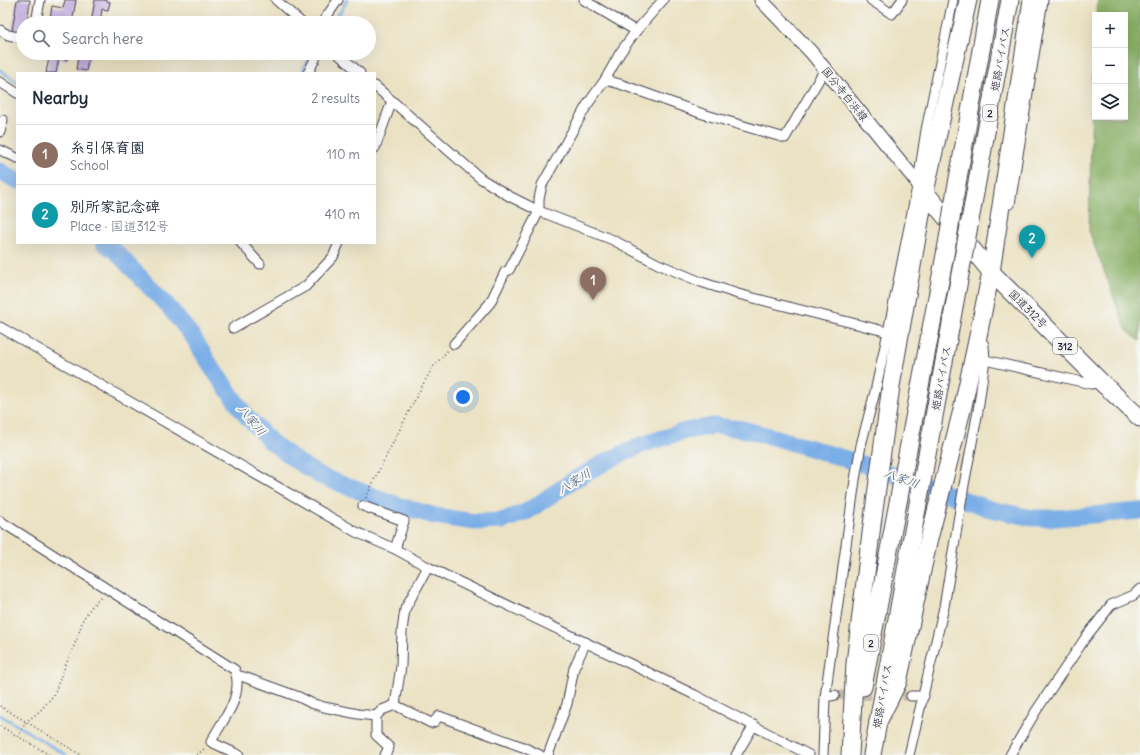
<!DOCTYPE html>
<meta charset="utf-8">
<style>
body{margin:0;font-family:Delius,"Klee One",sans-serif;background:#f2f2f3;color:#1f2937}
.controls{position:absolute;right:12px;top:12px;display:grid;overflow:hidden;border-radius:0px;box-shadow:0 4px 16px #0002}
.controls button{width:36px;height:36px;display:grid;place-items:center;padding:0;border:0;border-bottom:1px solid #e0e1e3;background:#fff;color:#1f2937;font:20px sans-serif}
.you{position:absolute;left:463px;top:397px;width:14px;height:14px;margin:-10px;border:3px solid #fff;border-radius:50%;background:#1a73e8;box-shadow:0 0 0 6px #1a73e833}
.badge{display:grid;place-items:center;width:26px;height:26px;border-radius:50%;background:#0b8043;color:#fff;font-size:13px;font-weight:700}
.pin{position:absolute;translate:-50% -33px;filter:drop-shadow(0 1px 2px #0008)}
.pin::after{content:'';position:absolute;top:21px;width:14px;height:12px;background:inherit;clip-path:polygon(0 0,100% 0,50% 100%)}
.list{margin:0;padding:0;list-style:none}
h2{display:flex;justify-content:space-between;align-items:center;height:52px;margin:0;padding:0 16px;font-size:17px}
h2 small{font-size:13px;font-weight:400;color:#747a83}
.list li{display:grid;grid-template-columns:26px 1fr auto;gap:12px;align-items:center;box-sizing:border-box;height:60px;padding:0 16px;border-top:1px solid #e0e1e3}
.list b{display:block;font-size:15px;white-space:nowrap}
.list p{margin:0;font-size:13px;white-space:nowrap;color:#747a83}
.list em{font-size:13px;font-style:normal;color:#747a83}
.icon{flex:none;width:22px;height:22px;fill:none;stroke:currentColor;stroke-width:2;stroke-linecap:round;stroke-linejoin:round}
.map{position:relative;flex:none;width:1140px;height:755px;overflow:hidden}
.search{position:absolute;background:#fff;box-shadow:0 4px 16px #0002;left:16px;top:16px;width:360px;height:44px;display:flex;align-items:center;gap:10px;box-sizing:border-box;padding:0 14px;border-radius:22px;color:#747a83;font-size:15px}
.panel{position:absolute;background:#fff;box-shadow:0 4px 16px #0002;left:16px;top:72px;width:360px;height:172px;border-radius:0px}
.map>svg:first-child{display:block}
.forest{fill:#88af65;stroke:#556850}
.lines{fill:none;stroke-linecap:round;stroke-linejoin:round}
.stream{stroke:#7aaee7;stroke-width:3}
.river{stroke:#7aaee7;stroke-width:17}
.building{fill:#bfaadd}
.street-tunnel{stroke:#c3bca8;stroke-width:9;stroke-dasharray:9 4.5;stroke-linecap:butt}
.street-casing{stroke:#403f4f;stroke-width:11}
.secondary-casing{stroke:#403f4f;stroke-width:15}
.highway-casing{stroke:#403f4f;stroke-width:19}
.path{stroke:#403f4f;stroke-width:1.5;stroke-dasharray:1 3;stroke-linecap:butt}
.street{stroke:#fff;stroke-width:9}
.secondary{stroke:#fff;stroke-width:13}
.highway{stroke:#fff;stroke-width:17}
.highway-bridge-casing{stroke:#403f4f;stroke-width:19;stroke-linecap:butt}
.highway-bridge{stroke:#fff;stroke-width:17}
.labels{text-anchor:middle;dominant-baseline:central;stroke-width:4;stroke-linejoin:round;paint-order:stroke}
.shield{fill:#f6f6f2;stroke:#626272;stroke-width:1}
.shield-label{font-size:10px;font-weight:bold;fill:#22223b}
.street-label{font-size:11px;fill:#22223b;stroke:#f6f6f2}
.water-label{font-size:12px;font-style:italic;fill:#415377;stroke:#f6f6f2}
</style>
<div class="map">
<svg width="1140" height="755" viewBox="0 0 1140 755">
<rect width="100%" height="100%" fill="#f6f6f2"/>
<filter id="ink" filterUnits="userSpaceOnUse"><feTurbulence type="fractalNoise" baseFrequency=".025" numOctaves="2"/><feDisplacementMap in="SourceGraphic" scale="8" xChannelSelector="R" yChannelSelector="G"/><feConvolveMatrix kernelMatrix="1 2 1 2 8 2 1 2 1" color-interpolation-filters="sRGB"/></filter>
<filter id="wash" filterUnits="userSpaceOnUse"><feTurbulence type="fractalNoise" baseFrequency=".012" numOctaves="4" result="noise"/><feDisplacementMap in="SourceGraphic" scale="16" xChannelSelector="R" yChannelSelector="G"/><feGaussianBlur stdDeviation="0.9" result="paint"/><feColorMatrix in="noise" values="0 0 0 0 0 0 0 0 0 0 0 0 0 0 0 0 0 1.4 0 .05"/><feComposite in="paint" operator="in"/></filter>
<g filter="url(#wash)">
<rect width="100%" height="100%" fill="#ebe2c3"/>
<path class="forest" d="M1098,0H1140V341L1126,330L1089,231L1092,94L1095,34V117H1125V15H1096Z"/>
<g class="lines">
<g class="stream">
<path d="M331,23L341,11L347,0"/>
<path d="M0,70L17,82"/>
<path d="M302,73L311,53"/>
<path d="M0,715L66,755"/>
</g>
<g class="river">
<path d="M0,171L17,181"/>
<path d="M104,243L114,250L167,305L193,337L212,368L247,417L270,441L298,462L320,476L397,505L435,516L475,522L502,521L528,511L572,481L607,461L641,445L685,431L714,426L742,429L780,439L869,466L990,509L1033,518H1055L1140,511"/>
</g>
</g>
<g id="blocks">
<g class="building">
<path d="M17,0H30L27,23H23V33L12,31Z"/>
<path d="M65,0H76L72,23L50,19L52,6L63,8Z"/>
<path d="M95,0H104L110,2L108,10L102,9L100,23H91Z"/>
<path d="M50,53H68L67,60L59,58L56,73H46Z"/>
<path d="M79,53H95V56L89,55L86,71L76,69Z"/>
</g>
</g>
</g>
<g filter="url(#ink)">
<use href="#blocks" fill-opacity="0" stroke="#403f4f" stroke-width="1"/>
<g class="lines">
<path class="street-tunnel" d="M835,695L911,696"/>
<defs>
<g id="street">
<path d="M276,0L302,23"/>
<path d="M584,0L636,31"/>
<path d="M871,0L892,14L902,0"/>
<path d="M36,23L40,0"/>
<path d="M322,23L338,0"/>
<path d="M0,30L8,35L23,38"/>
<path d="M337,53L360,73"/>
<path d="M308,73L318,53"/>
<path d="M605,80L620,84L703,114L785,138L825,69"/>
<path d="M0,82L17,93"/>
<path d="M375,86L480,178L509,196L539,211L613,240L658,264L701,282L738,294L888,332"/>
<path d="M0,132L3,120"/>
<path d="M375,148L392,101"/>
<path d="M0,150L17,158"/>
<path d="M1010,204L1043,0"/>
<path d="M241,243L260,264"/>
<path d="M0,327L356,532L395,549L428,567L695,695L809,755"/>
<path d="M233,328L306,286L333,257L339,243"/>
<path d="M454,344L490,303L505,272L509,270L539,211V199L542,185L587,105L605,80L620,53L636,31L663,0"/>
<path d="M985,360L1091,384L1101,382"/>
<path d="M363,506L404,521L395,549"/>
<path d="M0,521L235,670C236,674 237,678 237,682C238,705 220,723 211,742L239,755"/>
<path d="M236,675L244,677L299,697L311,703L324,707L358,714L376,716"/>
<path d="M911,696H924"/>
<path d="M825,697L835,695"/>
<path d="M395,705L431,723L434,722L439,716L523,747L540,755"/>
<path d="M395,705L401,666L402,631L405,609L428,567"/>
<path d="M385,755L389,747L376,735V716L382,710L395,705"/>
<path d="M548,755L567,704L574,668L586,642"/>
<path d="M736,755L754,725"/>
<path d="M823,755L825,697L855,480L861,445L875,392L888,332L918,182L926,130L953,0"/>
<path d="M909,755L944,607L964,485L978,411L985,360L984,345L979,337"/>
<path d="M1010,755L1036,711L1086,637L1111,605L1134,595L1140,589"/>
</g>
<path id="secondary" d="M761,0L811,52L925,192"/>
<g id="highway">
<path d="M925,192L991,272L1101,382L1140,418"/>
<path d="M953,206L990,0"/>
<path d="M969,226L1010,0"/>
<path d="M863,687L948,239"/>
<path d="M878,722L898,682L928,543L963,406L978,336L991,272L1032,0"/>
<path d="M850,755L855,663L872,525L891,386L925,192L968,0"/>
<path d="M872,755L963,258"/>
</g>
</defs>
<use href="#street" class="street-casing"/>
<use href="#secondary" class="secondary-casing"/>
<use href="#highway" class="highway-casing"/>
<g class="path">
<path d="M366,498L376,476L422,386L433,367L448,350"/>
<path d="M0,706L81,755"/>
<path d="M0,726L50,755"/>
<path d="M18,737L26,722L40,711L54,695L61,676L77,639L83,619L92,606L101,597"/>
<path d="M197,755L205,748"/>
</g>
<use href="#street" class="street"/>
<use href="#secondary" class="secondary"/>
<use href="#highway" class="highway"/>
<defs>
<g id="highway-bridge">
<path d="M948,239L953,206"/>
<path d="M963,258L969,226"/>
</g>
</defs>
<use href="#highway-bridge" class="highway-bridge-casing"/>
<use href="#highway-bridge" class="highway-bridge"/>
</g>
</g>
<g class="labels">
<g class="shield">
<rect x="983" y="105" width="14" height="16" rx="3"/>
<rect x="1053" y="338" width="24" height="16" rx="3"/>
<rect x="864" y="635" width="14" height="16" rx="3"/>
</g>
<g class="shield-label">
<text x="990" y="113">2</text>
<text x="1065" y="346">312</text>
<text x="871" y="643">2</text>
</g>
<g class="street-label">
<text transform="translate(1000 59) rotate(-80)">姫路バイパス</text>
<text transform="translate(845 94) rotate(51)">国分寺白浜線</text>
<text transform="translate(1028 309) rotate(45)">国道312号</text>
<text transform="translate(941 378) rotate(-80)">姫路バイパス</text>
<text transform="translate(882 696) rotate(-80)">姫路バイパス</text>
</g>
<g class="water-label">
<text transform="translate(252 420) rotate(50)">八家川</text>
<text transform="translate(902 478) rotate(20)">八家川</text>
<text transform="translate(574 481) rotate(-31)">八家川</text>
</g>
</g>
</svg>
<div class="controls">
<button>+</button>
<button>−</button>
<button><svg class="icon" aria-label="layers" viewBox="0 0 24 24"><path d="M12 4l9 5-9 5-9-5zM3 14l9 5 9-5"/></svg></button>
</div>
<div class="you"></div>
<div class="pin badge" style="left:593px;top:300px;background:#8d6e63">1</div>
<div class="pin badge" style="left:1032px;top:258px;background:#0f9aa8">2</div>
<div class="search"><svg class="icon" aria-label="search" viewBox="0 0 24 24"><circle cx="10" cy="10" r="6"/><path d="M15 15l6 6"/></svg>Search here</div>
<section class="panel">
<h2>Nearby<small>2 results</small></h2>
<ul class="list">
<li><span class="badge" style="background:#8d6e63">1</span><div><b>糸引保育園</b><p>School</p></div><em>110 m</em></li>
<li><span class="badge" style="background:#0f9aa8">2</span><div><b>別所家記念碑</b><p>Place · 国道312号</p></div><em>410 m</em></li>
</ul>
</section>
</div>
